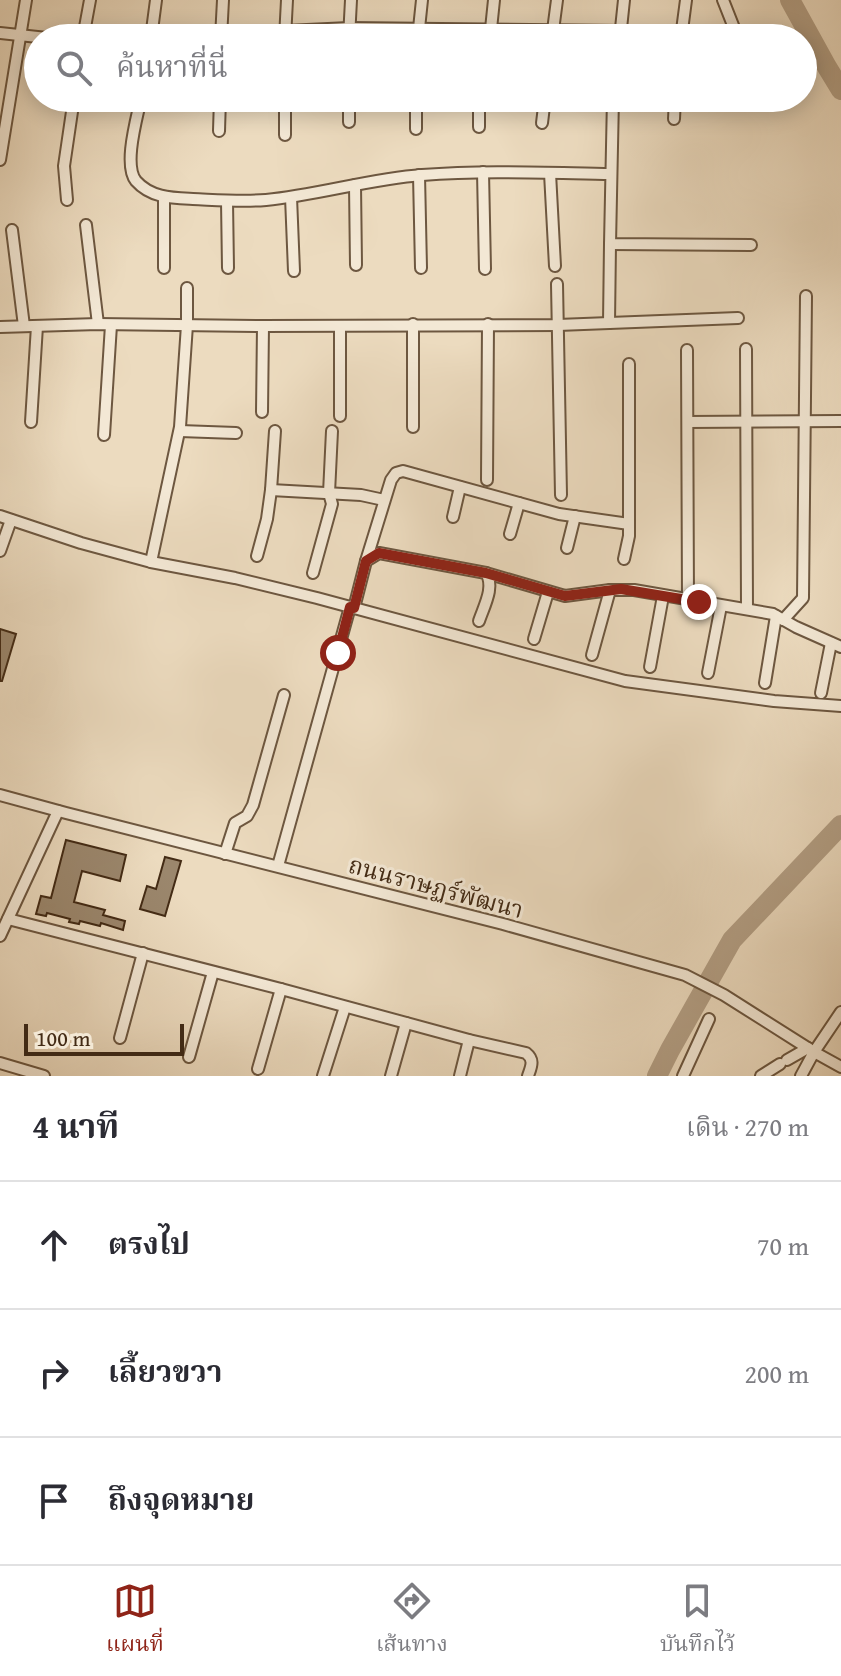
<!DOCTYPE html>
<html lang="th">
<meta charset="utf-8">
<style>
body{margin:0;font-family:"Gentium Book Plus","Noto Serif Thai",serif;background:#f7f7f7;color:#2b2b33}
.scale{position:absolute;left:24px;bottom:20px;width:160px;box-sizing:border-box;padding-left:8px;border:4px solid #432b15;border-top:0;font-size:22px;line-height:28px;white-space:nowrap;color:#432b15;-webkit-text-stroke:6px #f3e8d5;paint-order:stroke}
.stop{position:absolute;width:24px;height:24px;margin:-18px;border:6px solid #8f2418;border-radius:50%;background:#fff}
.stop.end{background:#8f2418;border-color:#fff;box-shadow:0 2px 8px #0008}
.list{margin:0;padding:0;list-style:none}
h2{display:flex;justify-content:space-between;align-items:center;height:104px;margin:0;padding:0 32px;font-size:34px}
h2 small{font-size:26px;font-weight:400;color:#7c7c81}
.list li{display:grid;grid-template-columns:52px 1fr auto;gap:24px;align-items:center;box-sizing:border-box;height:128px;padding:0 32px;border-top:2px solid #e1e1e2}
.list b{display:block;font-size:30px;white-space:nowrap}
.list em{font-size:26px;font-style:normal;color:#7c7c81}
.icon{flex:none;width:44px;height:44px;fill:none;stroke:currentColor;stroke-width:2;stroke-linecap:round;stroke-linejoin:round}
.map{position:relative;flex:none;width:841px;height:1076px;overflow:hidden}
.search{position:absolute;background:#fff;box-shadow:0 4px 20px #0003;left:24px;right:24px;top:24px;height:88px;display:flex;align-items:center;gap:20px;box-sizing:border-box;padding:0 28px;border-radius:44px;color:#7c7c81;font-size:30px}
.sheet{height:488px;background:#fff}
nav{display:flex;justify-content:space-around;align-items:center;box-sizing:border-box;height:112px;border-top:2px solid #e1e1e2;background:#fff;font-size:22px;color:#7c7c81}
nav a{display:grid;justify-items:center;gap:4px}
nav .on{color:#8f2418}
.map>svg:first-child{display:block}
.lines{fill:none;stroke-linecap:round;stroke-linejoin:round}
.river{stroke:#b39f85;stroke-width:20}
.building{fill:#9b876d;stroke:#432b15;stroke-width:2}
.minor-casing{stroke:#6d5740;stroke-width:14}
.minor{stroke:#f3e8d5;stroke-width:10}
.route{stroke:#8f2418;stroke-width:10}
.labels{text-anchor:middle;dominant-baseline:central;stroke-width:6;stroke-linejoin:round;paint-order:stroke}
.street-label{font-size:24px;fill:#432b15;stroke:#f3e8d5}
</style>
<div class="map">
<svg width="841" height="1076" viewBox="0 0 841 1076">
<rect width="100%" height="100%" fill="#ecdbbf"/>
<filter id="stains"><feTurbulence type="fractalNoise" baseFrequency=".0025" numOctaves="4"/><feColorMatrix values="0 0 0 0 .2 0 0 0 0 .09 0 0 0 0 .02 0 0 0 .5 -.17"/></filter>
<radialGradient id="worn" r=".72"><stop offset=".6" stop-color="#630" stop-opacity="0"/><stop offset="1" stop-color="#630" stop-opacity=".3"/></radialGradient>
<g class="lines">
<g class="river">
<path d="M790,0L827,67L841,90"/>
<path d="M657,1076L670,1050L732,940L841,825"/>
</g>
</g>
<g class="building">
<path d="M0,629L16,634L2,681H0Z"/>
<path d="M66,840L126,855L120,881L82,871L74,902L105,910L103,915L125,921L123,930L101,923L100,926L80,921L79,924L69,922L70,919L47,913L46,916L36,914L41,896L51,898Z"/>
<path d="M165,857L181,861L165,916L140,909L147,886L156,889Z"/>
</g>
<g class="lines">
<defs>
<g id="minor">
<path d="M723,0L738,38"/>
<path d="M491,29L494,0"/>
<path d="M0,33L47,38"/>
<path d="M83,38L90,0"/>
<path d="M151,38L156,0"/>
<path d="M182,38L221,34L349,28L621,31L709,38"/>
<path d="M221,38L223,0"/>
<path d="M285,38L287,0"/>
<path d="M349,38L351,0"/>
<path d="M418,38L422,0"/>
<path d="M552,38L557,0"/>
<path d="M620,38L624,0"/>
<path d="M681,38L686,0"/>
<path d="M141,98C137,118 123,165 136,181C151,198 173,198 193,199C217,200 242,202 266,200C318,195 369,179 422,175C485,170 548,173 611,174"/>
<path d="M285,98V135"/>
<path d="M349,98V122"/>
<path d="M613,98L610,244L751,245"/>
<path d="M740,98L746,105L787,99"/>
<path d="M674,119L675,98"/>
<path d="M542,123L545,98"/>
<path d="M479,127V98"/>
<path d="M416,129V98"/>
<path d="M219,131L220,98"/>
<path d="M0,160L26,0"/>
<path d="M483,172L485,269"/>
<path d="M550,173L555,266"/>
<path d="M419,175L421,268"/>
<path d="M355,185L356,265"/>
<path d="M164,197V268"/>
<path d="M291,197L294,271"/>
<path d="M67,200L64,166L74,98"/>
<path d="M227,201L228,268"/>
<path d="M86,225L98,324"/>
<path d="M12,230L24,326"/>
<path d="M557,284L561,495"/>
<path d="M609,323L610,244"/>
<path d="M340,326V416"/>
<path d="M0,327L98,324L263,326L558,325L738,318"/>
<path d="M746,349L747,609"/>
<path d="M687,350L688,601"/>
<path d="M262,412L263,326"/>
<path d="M31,422L37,326"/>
<path d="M688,422L841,421"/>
<path d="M413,427V324"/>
<path d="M180,431L236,433"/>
<path d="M104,435L111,325"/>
<path d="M487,480L488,324"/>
<path d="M271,490L361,495L384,500"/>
<path d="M0,516L81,543L151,562L235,578L317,598L625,681L774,701L841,706"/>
<path d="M453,517L460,487"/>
<path d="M510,534L519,503"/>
<path d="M567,548L575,516"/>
<path d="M0,551L11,520"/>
<path d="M257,556L267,519L271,490L275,431"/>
<path d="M624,559L629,536V364"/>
<path d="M366,561L391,480L396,473L403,471L559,514L629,524"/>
<path d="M151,562L180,427L187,325V288"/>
<path d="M313,573L332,504L329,493L332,431"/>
<path d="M486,573L565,596L610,590H634L773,614L796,627L841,647"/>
<path d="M354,608L366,561L379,553L486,573C495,587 484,606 479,621"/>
<path d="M783,620L803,598L806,296"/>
<path d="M534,639L548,592"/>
<path d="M592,655L610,590"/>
<path d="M650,667L663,596"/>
<path d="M708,673L721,606"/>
<path d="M765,683L776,616"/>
<path d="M821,693L831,643"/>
<path d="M0,795L66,813L503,924L685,975L724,995L814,1052L841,1067"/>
<path d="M225,854L235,823L247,816L253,805L284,695"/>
<path d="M278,866L350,607"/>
<path d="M8,919L281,989L469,1040L526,1053C535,1060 531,1067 528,1076"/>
<path d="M0,936L58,811"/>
<path d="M120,1038L143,953"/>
<path d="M189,1057L213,972"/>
<path d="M787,1060L808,1048"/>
<path d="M0,1063L44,1076"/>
<path d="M258,1069L281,989"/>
<path d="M323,1076L345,1007"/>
<path d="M391,1076L406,1023"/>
<path d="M460,1076L469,1040"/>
<path d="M683,1076L709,1019"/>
<path d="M761,1076L780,1064"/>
<path d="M801,1076L814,1052L841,1012"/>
</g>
</defs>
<use href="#minor" class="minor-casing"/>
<use href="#minor" class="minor"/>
</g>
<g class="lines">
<path class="route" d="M338,653L350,607L354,608L366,561L379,553L486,573L565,596L621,589L699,602"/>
</g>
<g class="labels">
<g class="street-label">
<text transform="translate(436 887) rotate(15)">ถนนราษฏร์พัฒนา</text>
</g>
</g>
<rect width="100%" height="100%" filter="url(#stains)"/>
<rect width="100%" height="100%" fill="url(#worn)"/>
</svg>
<div class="scale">100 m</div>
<div class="stop" style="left:338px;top:653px"></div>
<div class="stop end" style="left:699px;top:602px"></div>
<div class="search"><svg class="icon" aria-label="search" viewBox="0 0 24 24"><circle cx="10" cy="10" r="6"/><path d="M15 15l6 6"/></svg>ค้นหาที่นี่</div>
</div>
<section class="sheet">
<h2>4 นาที<small>เดิน · 270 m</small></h2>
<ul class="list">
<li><svg class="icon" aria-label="ahead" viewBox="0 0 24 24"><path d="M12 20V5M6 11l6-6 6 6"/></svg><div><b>ตรงไป</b></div><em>70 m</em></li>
<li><svg class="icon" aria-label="right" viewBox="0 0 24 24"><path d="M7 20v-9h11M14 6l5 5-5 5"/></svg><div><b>เลี้ยวขวา</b></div><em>200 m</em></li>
<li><svg class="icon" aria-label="arrive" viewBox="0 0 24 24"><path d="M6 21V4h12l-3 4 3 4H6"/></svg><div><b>ถึงจุดหมาย</b></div></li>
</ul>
</section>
<nav>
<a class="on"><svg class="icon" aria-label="map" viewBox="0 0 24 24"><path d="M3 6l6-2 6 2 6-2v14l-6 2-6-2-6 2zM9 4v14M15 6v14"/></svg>แผนที่</a>
<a><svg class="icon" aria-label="directions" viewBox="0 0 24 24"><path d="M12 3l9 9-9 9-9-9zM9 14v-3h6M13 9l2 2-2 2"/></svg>เส้นทาง</a>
<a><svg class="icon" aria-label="saved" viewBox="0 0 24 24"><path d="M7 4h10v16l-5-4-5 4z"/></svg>บันทึกไว้</a>
</nav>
